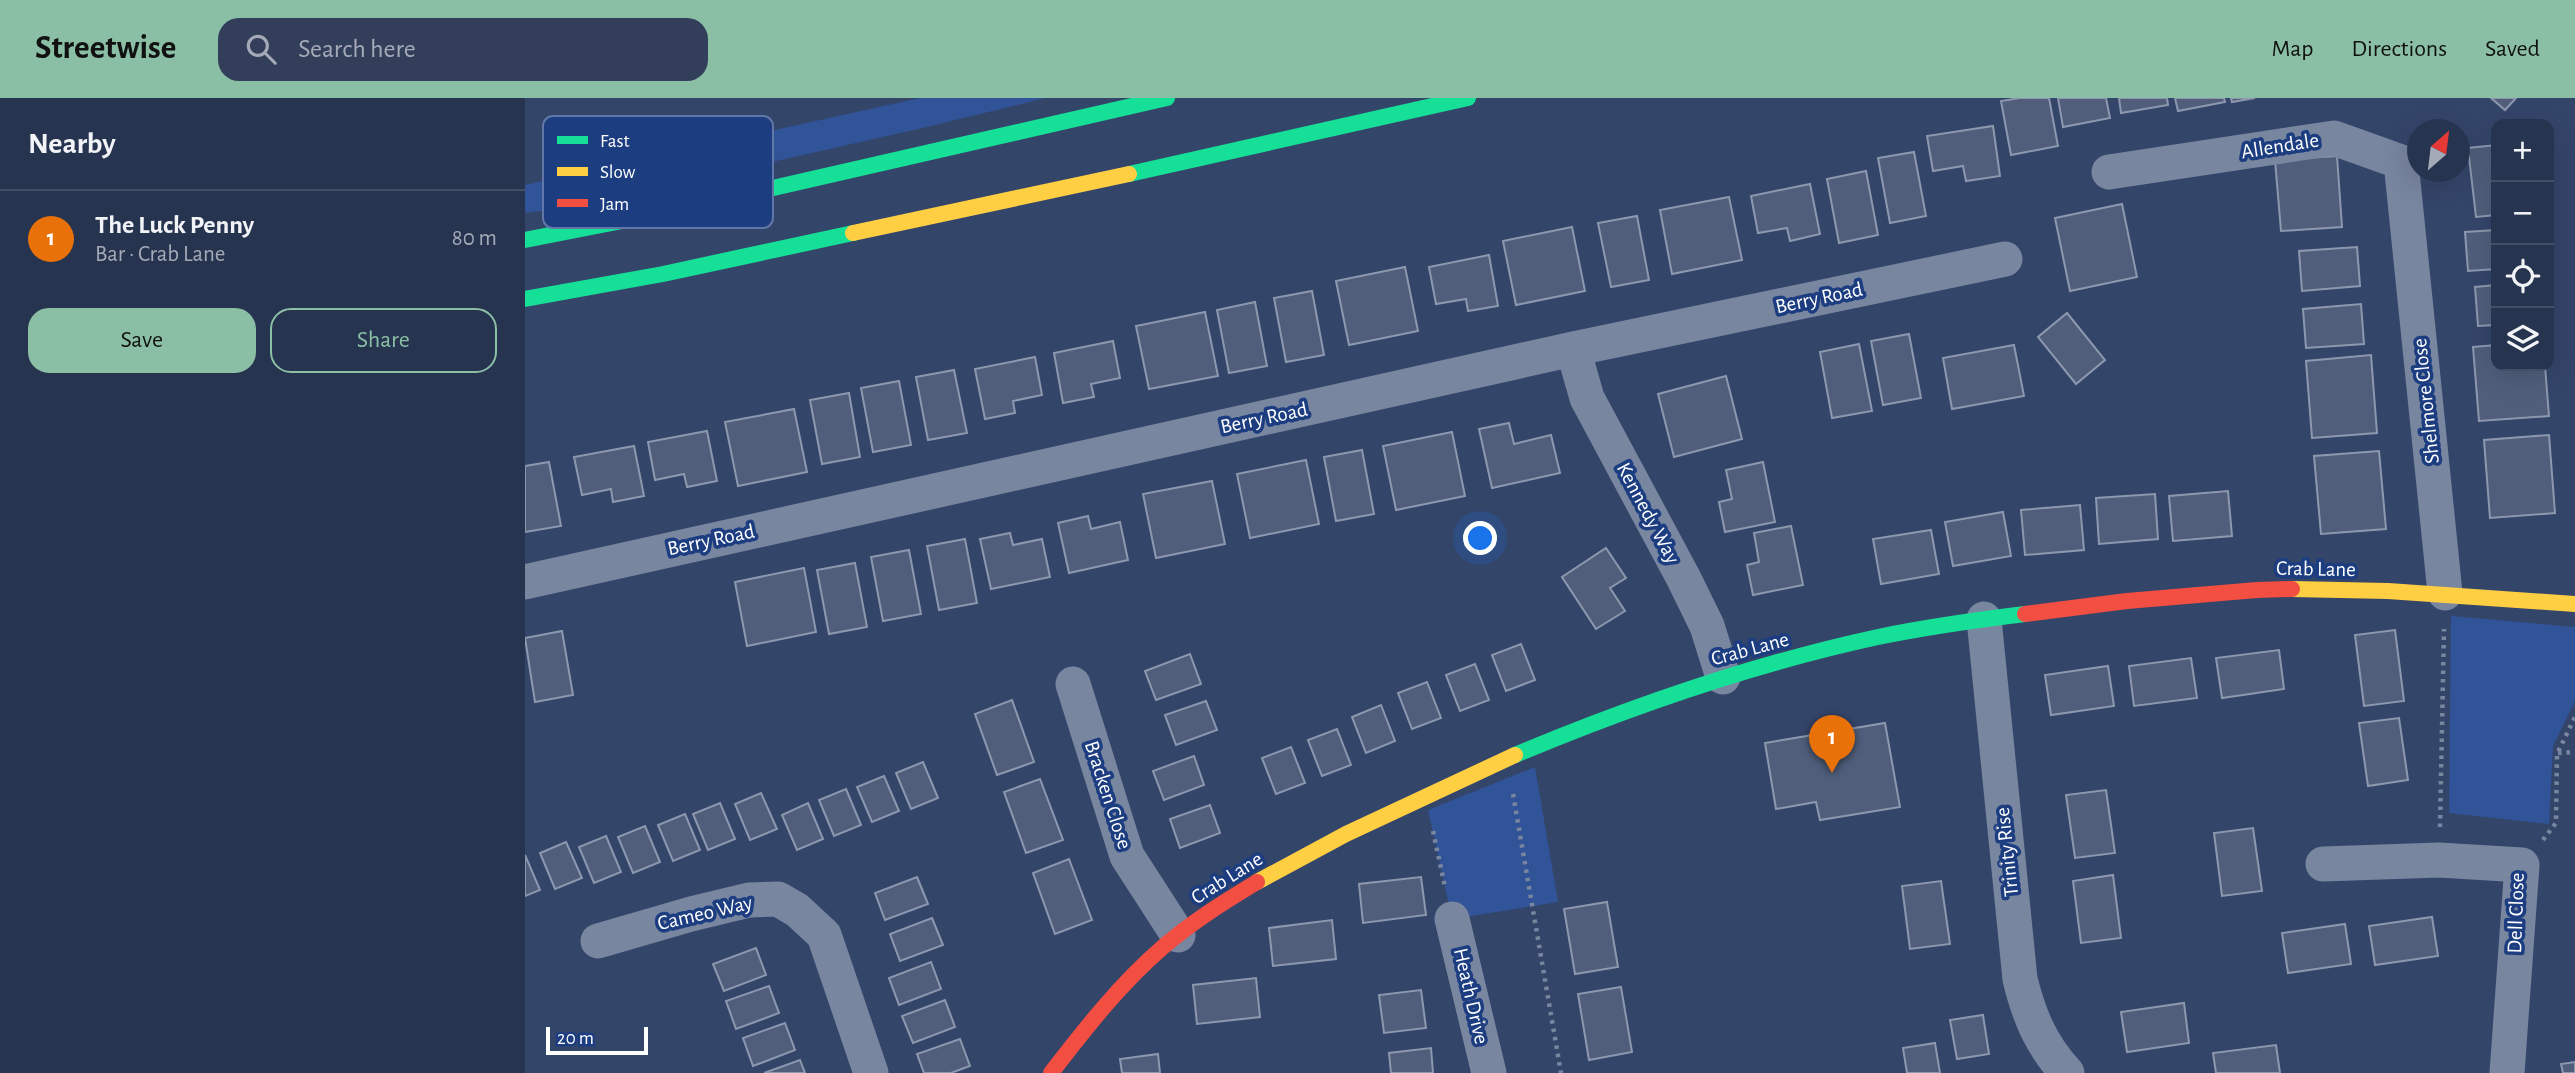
<!DOCTYPE html>
<meta charset="utf-8">
<style>
body{margin:0;font-family:"Alegreya Sans",sans-serif;background:#333f5a;color:#f1f3f6}
.controls{position:absolute;right:21px;top:21px;display:grid;overflow:hidden;border-radius:14px;box-shadow:0 7px 28px #0002}
.controls button{width:63px;height:63px;display:grid;place-items:center;padding:0;border:0;border-bottom:2px solid #434f67;background:#273450;color:#f1f3f6;font:35px sans-serif}
.compass{position:absolute;left:1882px;top:21px;width:63px;height:63px;border-radius:50%;background:#273450;box-shadow:0 7px 28px #0002;rotate:28deg}
.scale{position:absolute;left:21px;bottom:18px;width:102px;box-sizing:border-box;padding-left:7px;border:4px solid #fff;border-top:0;font-size:19px;line-height:24px;white-space:nowrap;color:#fff;-webkit-text-stroke:5px #1d3d81;paint-order:stroke}
.you{position:absolute;left:956px;top:441px;width:24px;height:24px;margin:-18px;border:5px solid #fff;border-radius:50%;background:#1a73e8;box-shadow:0 0 0 10px #1a73e833}
.badge{display:grid;place-items:center;width:46px;height:46px;border-radius:50%;background:#8abfa5;color:#fff;font-size:23px;font-weight:700}
.pin{position:absolute;translate:-50% -58px;filter:drop-shadow(0 2px 4px #0008)}
.pin::after{content:'';position:absolute;top:37px;width:24px;height:21px;background:inherit;clip-path:polygon(0 0,100% 0,50% 100%)}
.list{margin:0;padding:0;list-style:none}
h2{display:flex;justify-content:space-between;align-items:center;height:91px;margin:0;padding:0 28px;font-size:30px}
h2 small{font-size:23px;font-weight:400;color:#a4aab7}
.list li{display:grid;grid-template-columns:46px 1fr auto;gap:21px;align-items:center;box-sizing:border-box;height:98px;padding:0 28px;border-top:2px solid #434f67}
.list b{display:block;font-size:26px;white-space:nowrap}
.list p{margin:0;font-size:23px;white-space:nowrap;color:#a4aab7}
.list em{font-size:23px;font-style:normal;color:#a4aab7}
.actions{display:flex;gap:14px;padding:21px 28px}
.actions a{flex:1;padding:16px 0;border:2px solid #8abfa5;border-radius:21px;text-align:center;font-size:24px;color:#8abfa5}
.actions .main{background:#8abfa5;color:#111}
.icon{flex:none;width:38px;height:38px;fill:none;stroke:currentColor;stroke-width:2;stroke-linecap:round;stroke-linejoin:round}
.map{position:relative;flex:none;width:2050px;height:975px;overflow:hidden}
header{display:flex;align-items:center;gap:42px;box-sizing:border-box;height:98px;padding:0 35px;background:#8abfa5;color:#111}
header strong{font-size:33px}
nav{display:flex;gap:38px;margin-inline-start:auto;font-size:24px}
.search{width:490px;height:63px;background:#333f5a;display:flex;align-items:center;gap:18px;box-sizing:border-box;padding:0 24px;border-radius:21px;color:#a4aab7;font-size:26px}
main{display:flex}
aside{flex:1;background:#273450}
.map>svg:first-child{display:block}
.green{fill:#315398}
.building{fill:#505e7b;stroke:#8d98af;stroke-width:2}
.lines{fill:none;stroke-linecap:round;stroke-linejoin:round}
.path{stroke:#7986a0;stroke-width:4.5;stroke-dasharray:3.5 5;stroke-linecap:butt}
.street{stroke:#7986a0;stroke-width:35}
.fast{stroke:#16e098;stroke-width:16}
.slow{stroke:#ffcf43;stroke-width:16}
.jam{stroke:#f24e42;stroke-width:16}
.labels{text-anchor:middle;dominant-baseline:central;stroke-width:7;stroke-linejoin:round;paint-order:stroke}
.street-label{font-size:21px;fill:#fff;stroke:#1d3d81}
.key{fill:#1d3d81;stroke:#6177a7;stroke-width:2}
.key-label{font-size:19px;fill:#fff}
</style>
<header>
<strong>Streetwise</strong>
<div class="search"><svg class="icon" aria-label="search" viewBox="0 0 24 24"><circle cx="10" cy="10" r="6"/><path d="M15 15l6 6"/></svg>Search here</div>
<nav><a>Map</a><a>Directions</a><a>Saved</a></nav>
</header>
<main>
<aside>
<h2>Nearby<small></small></h2>
<ul class="list">
<li><span class="badge" style="background:#e8710a">1</span><div><b>The Luck Penny</b><p>Bar · Crab Lane</p></div><em>80 m</em></li>
</ul>
<div class="actions"><a class="main">Save</a><a>Share</a></div>
</aside>
<div class="map">
<svg width="2050" height="975" viewBox="0 0 2050 975">
<rect width="100%" height="100%" fill="#34456a"/>
<g class="green">
<path d="M395,0H520L402,29L53,108L0,115V87Z"/>
<path d="M1926,518L2050,529V603L2028,648L2024,726L1924,715Z"/>
<path d="M1010,669L1033,804L927,821L903,712Z"/>
</g>
<g class="building">
<path d="M1495,0H1524L1533,48L1486,57L1476,3Z"/>
<path d="M1533,0H1581L1585,20L1538,29Z"/>
<path d="M1594,0H1642L1643,7L1596,15Z"/>
<path d="M1650,0H1699L1700,4L1653,13Z"/>
<path d="M1706,0H1730L1707,4Z"/>
<path d="M1966,0H1991L1980,12Z"/>
<path d="M1468,28L1475,78L1441,83L1438,68L1408,73L1402,38Z"/>
<path d="M1971,47V117L1951,119L1943,50Z"/>
<path d="M1389,54L1401,118L1365,125L1353,60Z"/>
<path d="M1812,58L1817,129L1756,133L1750,62Z"/>
<path d="M1341,73L1353,137L1314,145L1302,81Z"/>
<path d="M1285,86L1295,136L1265,143L1262,130L1233,135L1226,98Z"/>
<path d="M1204,99L1217,162L1147,176L1135,112Z"/>
<path d="M1597,106L1612,179L1545,193L1530,120Z"/>
<path d="M1112,118L1124,182L1086,189L1073,125Z"/>
<path d="M1047,129L1060,193L991,207L978,143Z"/>
<path d="M1971,132V171L1943,173L1940,134Z"/>
<path d="M1832,149L1835,188L1777,193L1774,153Z"/>
<path d="M964,157L973,208L943,213L941,201L911,206L904,169Z"/>
<path d="M880,169L893,233L824,247L811,183Z"/>
<path d="M1971,187V227L1953,228L1950,189Z"/>
<path d="M787,193L799,257L761,264L749,200Z"/>
<path d="M730,204L742,268L704,275L692,212Z"/>
<path d="M1836,206L1839,246L1781,250L1778,211Z"/>
<path d="M680,214L693,278L624,291L611,228Z"/>
<path d="M1542,215L1580,262L1551,286L1513,239Z"/>
<path d="M1384,236L1396,300L1358,307L1346,243Z"/>
<path d="M588,243L595,280L566,286L569,299L538,305L529,255Z"/>
<path d="M1334,246L1347,313L1307,320L1295,254Z"/>
<path d="M1489,247L1499,298L1427,311L1418,260Z"/>
<path d="M1971,247V268H2020L2024,318L1954,323L1948,249Z"/>
<path d="M1846,257L1852,335L1787,340L1781,263Z"/>
<path d="M510,259L517,297L488,303L490,315L460,321L450,271Z"/>
<path d="M429,272L442,335L403,342L391,279Z"/>
<path d="M1201,278L1217,341L1149,359L1133,296Z"/>
<path d="M374,283L386,347L348,354L336,290Z"/>
<path d="M324,295L335,359L297,366L285,302Z"/>
<path d="M269,311L282,374L213,388L200,324Z"/>
<path d="M984,325L989,346L1026,337L1035,375L967,390L954,331Z"/>
<path d="M182,333L192,383L162,389L159,376L130,382L123,344Z"/>
<path d="M927,334L940,398L871,412L858,348Z"/>
<path d="M2024,337L2030,415L1965,420L1959,342Z"/>
<path d="M109,348L119,398L88,404L86,391L57,397L49,359Z"/>
<path d="M837,352L849,416L811,423L799,359Z"/>
<path d="M1854,353L1861,431L1796,436L1789,358Z"/>
<path d="M781,362L794,426L725,440L712,376Z"/>
<path d="M24,364L36,428L0,434V368Z"/>
<path d="M1238,364L1250,424L1200,434L1194,404L1207,401L1201,372Z"/>
<path d="M687,383L700,446L631,460L618,396Z"/>
<path d="M1703,393L1707,438L1648,443L1644,398Z"/>
<path d="M1630,396L1633,441L1574,446L1571,400Z"/>
<path d="M1555,407L1559,452L1500,457L1496,412Z"/>
<path d="M1478,414L1486,458L1428,468L1420,424Z"/>
<path d="M563,418L566,431L595,424L603,462L544,475L533,425Z"/>
<path d="M1266,428L1278,487L1228,497L1222,467L1234,464L1229,435Z"/>
<path d="M1406,432L1414,476L1356,486L1348,441Z"/>
<path d="M485,435L488,447L517,441L525,479L466,491L455,441Z"/>
<path d="M440,441L452,505L414,512L402,448Z"/>
<path d="M1081,450L1101,480L1085,490L1100,513L1071,531L1037,479Z"/>
<path d="M384,452L396,516L358,523L346,459Z"/>
<path d="M330,465L342,529L304,536L292,472Z"/>
<path d="M279,470L291,534L222,548L210,484Z"/>
<path d="M1870,532L1879,603L1839,608L1830,537Z"/>
<path d="M37,533L48,597L10,604L0,540Z"/>
<path d="M996,546L1010,582L981,593L967,557Z"/>
<path d="M1754,552L1759,591L1697,600L1691,560Z"/>
<path d="M665,556L676,586L631,602L620,573Z"/>
<path d="M1666,560L1672,600L1609,608L1604,568Z"/>
<path d="M950,566L964,602L935,613L921,577Z"/>
<path d="M1583,568L1589,608L1526,617L1520,577Z"/>
<path d="M902,584L916,620L887,631L873,595Z"/>
<path d="M487,602L509,664L472,677L450,616Z"/>
<path d="M681,603L692,632L651,647L640,617Z"/>
<path d="M856,607L870,643L841,655L827,619Z"/>
<path d="M1874,620L1883,682L1843,688L1834,625Z"/>
<path d="M1360,625L1375,709L1295,722L1291,704L1251,711L1240,645Z"/>
<path d="M812,631L826,667L797,678L783,642Z"/>
<path d="M766,649L780,685L751,696L737,660Z"/>
<path d="M669,658L679,687L639,702L628,673Z"/>
<path d="M398,664L413,700L386,711L371,675Z"/>
<path d="M359,678L374,713L347,724L332,689Z"/>
<path d="M515,681L538,742L501,755L479,694Z"/>
<path d="M321,691L336,727L309,738L294,702Z"/>
<path d="M1581,692L1590,755L1550,760L1541,697Z"/>
<path d="M236,695L252,731L225,742L210,706Z"/>
<path d="M195,705L210,741L183,752L168,716Z"/>
<path d="M283,705L298,741L272,752L257,717Z"/>
<path d="M685,707L695,735L655,750L645,721Z"/>
<path d="M160,716L175,752L148,763L133,727Z"/>
<path d="M120,728L135,764L108,775L93,739Z"/>
<path d="M1728,730L1737,793L1697,798L1689,735Z"/>
<path d="M81,738L96,774L69,785L54,749Z"/>
<path d="M41,744L57,780L30,791L15,755Z"/>
<path d="M0,757L15,792L0,798Z"/>
<path d="M544,761L567,822L530,836L508,775Z"/>
<path d="M1588,777L1596,840L1556,845L1548,783Z"/>
<path d="M392,779L403,806L360,822L350,795Z"/>
<path d="M896,779L901,817L838,825L834,786Z"/>
<path d="M1416,783L1425,846L1385,851L1377,788Z"/>
<path d="M1082,804L1093,869L1050,876L1039,811Z"/>
<path d="M1907,819L1913,858L1850,867L1844,828Z"/>
<path d="M407,820L418,847L375,863L365,836Z"/>
<path d="M807,822L811,861L748,868L744,830Z"/>
<path d="M1820,826L1826,866L1763,875L1757,835Z"/>
<path d="M231,850L241,877L199,893L188,866Z"/>
<path d="M406,864L416,891L374,907L364,880Z"/>
<path d="M731,880L735,919L672,926L668,887Z"/>
<path d="M244,888L254,915L211,931L201,903Z"/>
<path d="M1096,889L1107,954L1064,962L1053,896Z"/>
<path d="M896,892L901,930L859,935L854,897Z"/>
<path d="M420,902L430,929L388,945L377,918Z"/>
<path d="M1659,905L1664,945L1602,954L1596,914Z"/>
<path d="M1458,917L1464,956L1432,961L1425,922Z"/>
<path d="M260,925L270,952L228,968L218,940Z"/>
<path d="M435,941L445,968L426,975H399L392,956Z"/>
<path d="M1410,945L1415,975H1382L1378,950Z"/>
<path d="M1751,947L1755,975H1691L1688,955Z"/>
<path d="M906,950L908,975H866L864,955Z"/>
<path d="M633,956L635,975H597L595,961Z"/>
<path d="M275,962L280,975H239Z"/>
<path d="M2050,964V975H2038L2036,966Z"/>
</g>
<g class="lines">
<g class="path">
<path d="M2033,655L2050,654"/>
<path d="M988,696L1036,975"/>
<path d="M1915,729L1919,531"/>
<path d="M908,733L920,789"/>
<path d="M2018,742L2031,725L2032,656L2050,619"/>
</g>
<g class="street">
<path d="M1584,74L1809,40L1876,64L1920,495"/>
<path d="M1048,251L1062,300L1159,481L1182,528L1198,579"/>
<path d="M0,484L1048,251L1480,161"/>
<path d="M1459,521L1495,881C1504,918 1516,947 1542,975"/>
<path d="M548,586L602,758L653,837"/>
<path d="M1798,766L1914,762L1997,767L1982,975"/>
<path d="M927,821L964,975"/>
<path d="M73,843L166,816L224,802L253,801L272,812L299,837L346,975"/>
</g>
<g class="fast">
<path d="M604,76L943,0"/>
<path d="M0,142L143,114L642,0"/>
<path d="M0,201L138,176L328,135"/>
<path d="M990,657C1107,608 1228,566 1353,539C1401,529 1451,522 1500,516"/>
</g>
<g class="slow">
<path d="M328,135L604,76"/>
<path d="M1767,491L1863,493L2050,506"/>
<path d="M732,784L821,736L990,657"/>
</g>
<g class="jam">
<path d="M1500,516L1602,503L1732,492L1767,491"/>
<path d="M526,975C560,931 595,886 638,849C667,824 699,804 732,784"/>
</g>
</g>
<g class="labels">
<g class="street-label">
<text transform="translate(1755 48) rotate(-9)">Allendale</text>
<text transform="translate(1294 200) rotate(-12)">Berry Road</text>
<text transform="translate(1901 303) rotate(-96)">Shelmore Close</text>
<text transform="translate(739 320) rotate(-12)">Berry Road</text>
<text transform="translate(1123 415) rotate(62)">Kennedy Way</text>
<text transform="translate(186 442) rotate(-12)">Berry Road</text>
<text transform="translate(1791 471) rotate(1)">Crab Lane</text>
<text transform="translate(1225 551) rotate(-15)">Crab Lane</text>
<text transform="translate(583 697) rotate(72)">Bracken Close</text>
<text transform="translate(1482 754) rotate(-96)">Trinity Rise</text>
<text transform="translate(702 780) rotate(-32)">Crab Lane</text>
<text transform="translate(180 815) rotate(-13)">Cameo Way</text>
<text transform="translate(1991 815) rotate(-88)">Dell Close</text>
<text transform="translate(946 898) rotate(77)">Heath Drive</text>
</g>
</g>
<rect x="18" y="18" width="230" height="112" rx="10" class="key"/>
<rect x="32" y="38" width="31" height="8" fill="#16e098"/>
<rect x="32" y="69" width="31" height="9" fill="#ffcf43"/>
<rect x="32" y="101" width="31" height="8" fill="#f24e42"/>
<g class="key-label">
<text x="75" y="49">Fast</text>
<text x="75" y="80">Slow</text>
<text x="75" y="112">Jam</text>
</g>
</svg>
<div class="controls">
<button>+</button>
<button>−</button>
<button><svg class="icon" aria-label="locate" viewBox="0 0 24 24"><circle cx="12" cy="12" r="6"/><path d="M12 2v4M12 18v4M2 12h4M18 12h4"/></svg></button>
<button><svg class="icon" aria-label="layers" viewBox="0 0 24 24"><path d="M12 4l9 5-9 5-9-5zM3 14l9 5 9-5"/></svg></button>
</div>
<svg class="compass" viewBox="-18 -18 36 36"><path d="M0-13l5 13h-10z" fill="#e53935"/><path d="M0 13l5-13h-10z" fill="#a4aab7"/></svg>
<div class="scale">20 m</div>
<div class="you"></div>
<div class="pin badge" style="left:1307px;top:675px;background:#e8710a">1</div>
</div>
</main>
